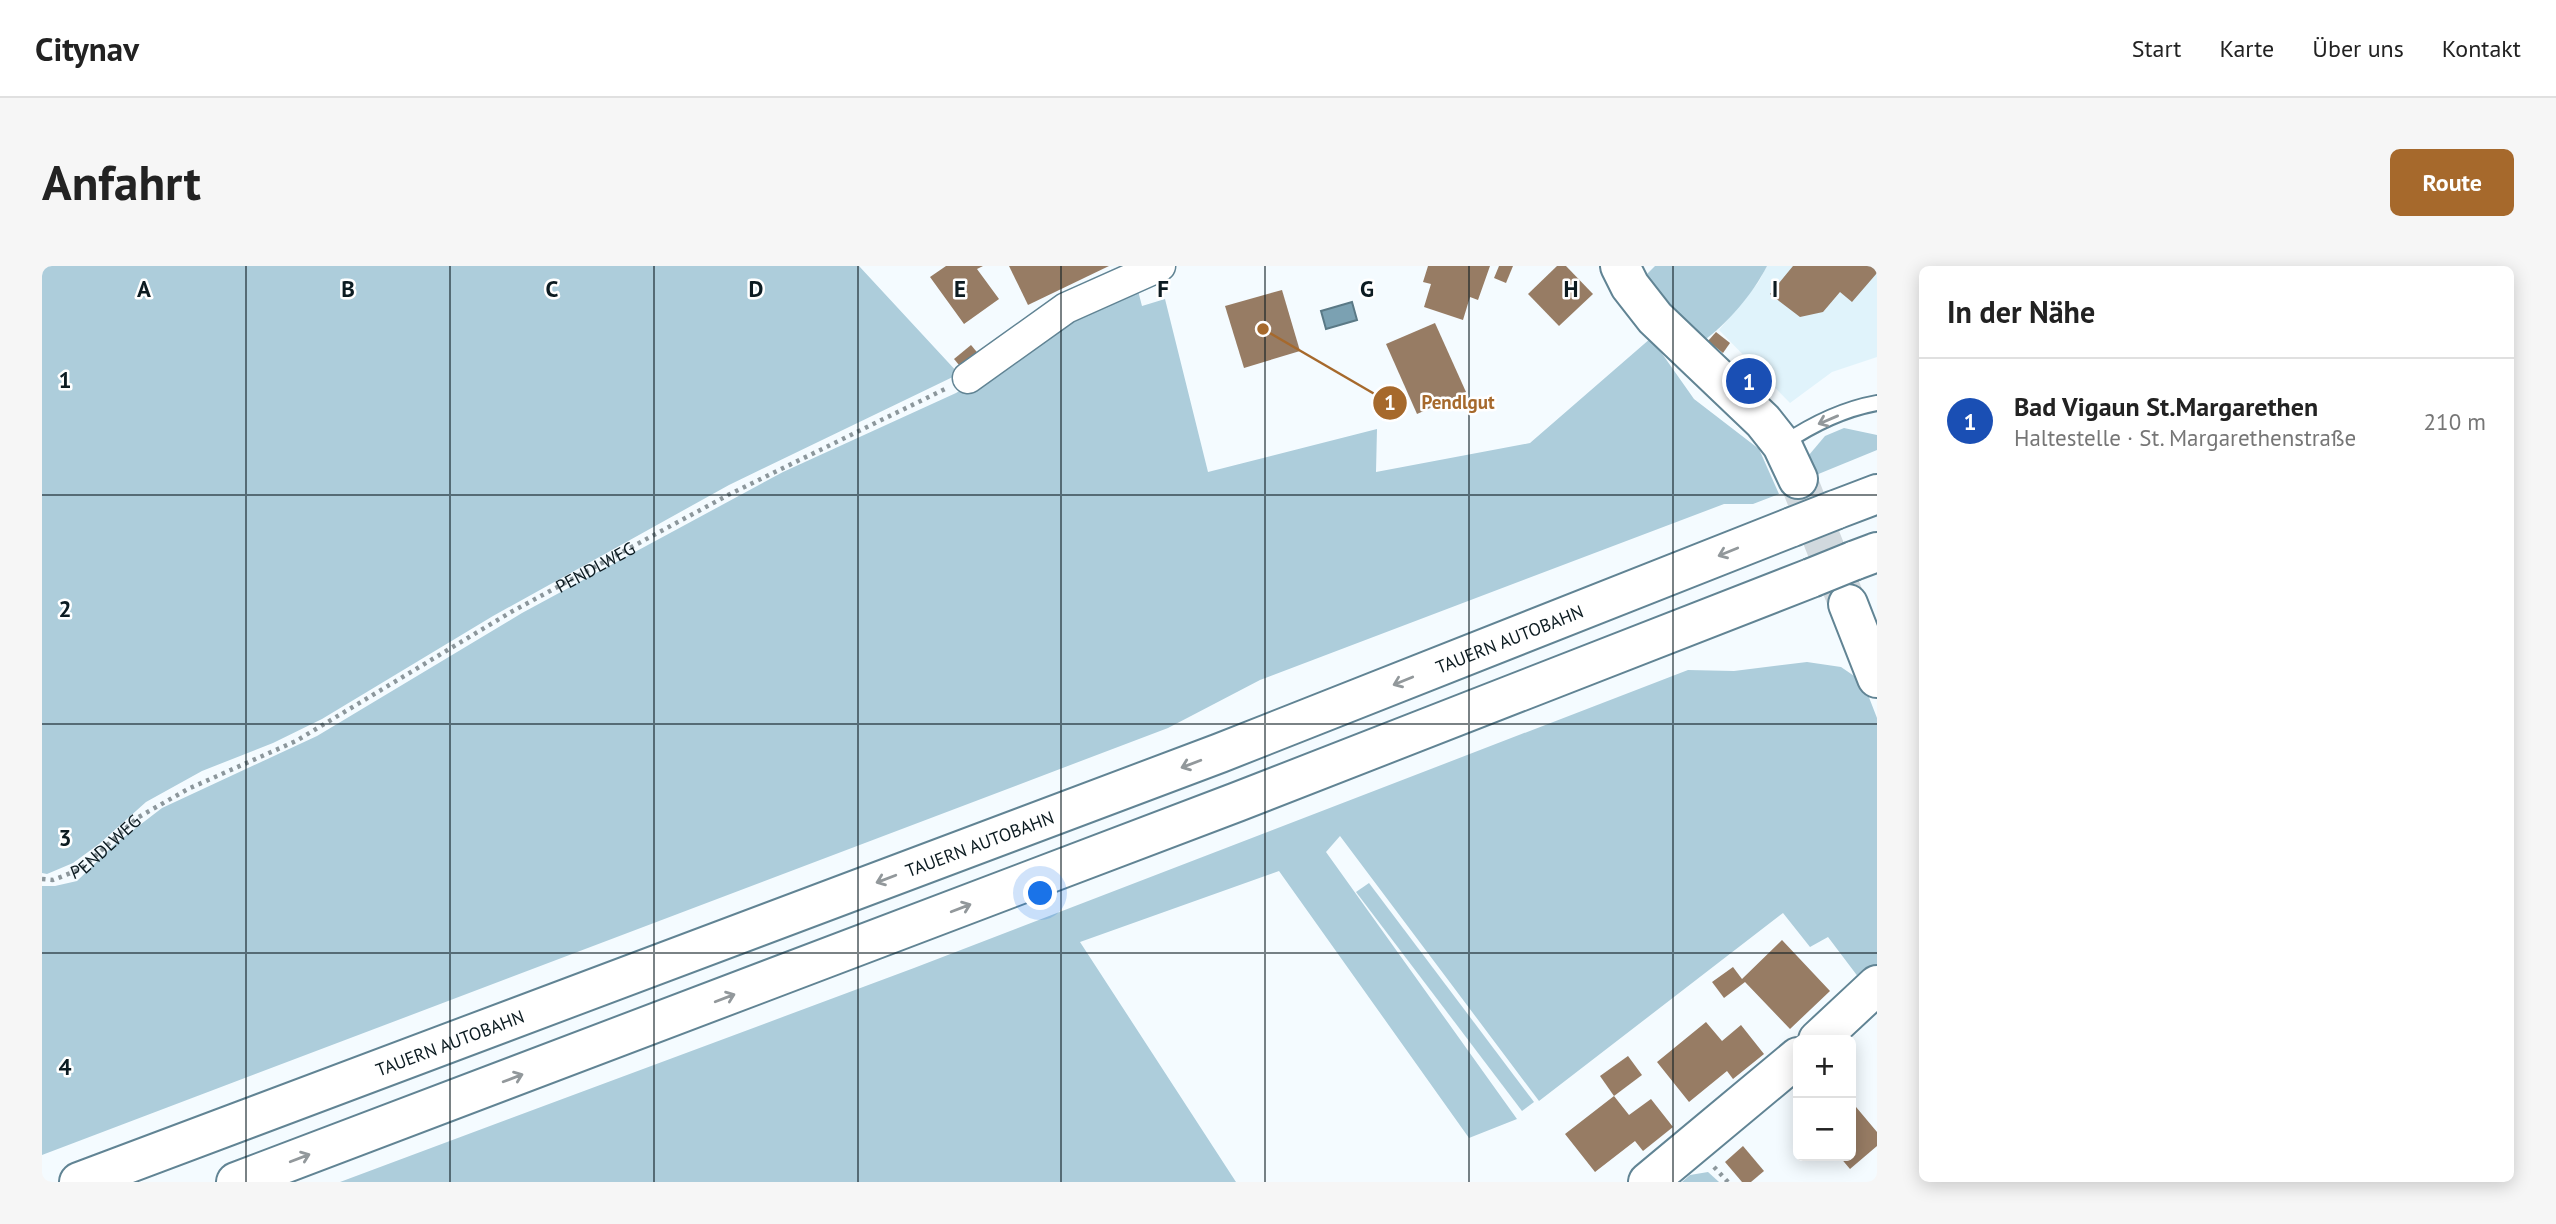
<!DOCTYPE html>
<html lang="de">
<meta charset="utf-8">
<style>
body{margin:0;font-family:"PT Sans",sans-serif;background:#f6f6f6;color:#222}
.controls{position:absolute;right:21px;bottom:21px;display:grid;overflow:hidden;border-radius:10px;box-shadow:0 4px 18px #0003}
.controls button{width:63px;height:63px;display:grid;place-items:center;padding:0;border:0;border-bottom:2px solid #e0e0e0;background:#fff;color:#222;font:35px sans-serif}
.you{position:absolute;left:999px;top:628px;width:24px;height:24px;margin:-18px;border:5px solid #fff;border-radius:50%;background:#1a73e8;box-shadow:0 0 0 10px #1a73e833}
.badge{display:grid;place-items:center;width:46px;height:46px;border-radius:50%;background:#a6692c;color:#fff;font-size:23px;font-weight:700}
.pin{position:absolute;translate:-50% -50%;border:4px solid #fff;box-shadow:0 2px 7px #0006}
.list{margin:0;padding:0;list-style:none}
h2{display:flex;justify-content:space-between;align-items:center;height:91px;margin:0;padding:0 28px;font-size:30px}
h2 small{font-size:23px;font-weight:400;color:#767676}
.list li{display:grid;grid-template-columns:46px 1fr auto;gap:21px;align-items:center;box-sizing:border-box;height:126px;padding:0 28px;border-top:2px solid #e0e0e0}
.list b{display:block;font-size:26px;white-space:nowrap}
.list p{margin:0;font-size:23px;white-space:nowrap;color:#767676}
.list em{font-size:23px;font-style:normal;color:#767676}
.map{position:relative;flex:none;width:1835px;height:916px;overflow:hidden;border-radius:10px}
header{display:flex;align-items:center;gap:42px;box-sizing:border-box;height:98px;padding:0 35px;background:#fff;border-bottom:2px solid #e0e0e0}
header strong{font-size:33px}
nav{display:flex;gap:38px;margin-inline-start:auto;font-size:24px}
.intro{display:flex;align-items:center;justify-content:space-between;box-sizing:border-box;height:168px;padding:0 42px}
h1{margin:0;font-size:49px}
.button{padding:18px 32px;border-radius:10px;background:#a6692c;color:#fff;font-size:24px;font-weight:700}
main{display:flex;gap:42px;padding:0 42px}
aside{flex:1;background:#fff;border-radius:10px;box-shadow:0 4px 18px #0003}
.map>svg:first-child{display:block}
.built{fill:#e0f3fb}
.green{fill:#adcddb}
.water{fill:#7ba1b2;stroke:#5a7986;stroke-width:2}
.building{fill:#977c64}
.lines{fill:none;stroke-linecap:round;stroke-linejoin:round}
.secondary-tunnel{stroke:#d1d9de;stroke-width:38;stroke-dasharray:38 19;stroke-linecap:butt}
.lane-casing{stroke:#618494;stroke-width:18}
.street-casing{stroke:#618494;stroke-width:33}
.secondary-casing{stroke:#618494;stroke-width:42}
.highway-casing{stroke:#618494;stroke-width:42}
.path{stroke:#8c979c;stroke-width:4.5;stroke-dasharray:3.5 5;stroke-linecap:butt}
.lane{stroke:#fff;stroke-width:14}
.street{stroke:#fff;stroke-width:30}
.secondary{stroke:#fff;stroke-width:38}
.highway{stroke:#fff;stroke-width:38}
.highway-bridge-casing{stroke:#618494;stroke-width:42;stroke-linecap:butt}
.highway-bridge{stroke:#fff;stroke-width:38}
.oneway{stroke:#92989b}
.grid{fill:none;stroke:#0c1b21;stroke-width:2;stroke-opacity:0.55}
.labels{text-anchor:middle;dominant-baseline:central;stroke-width:5;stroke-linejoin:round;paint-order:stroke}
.street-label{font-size:18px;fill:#0c1b21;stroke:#fff}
.grid-label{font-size:23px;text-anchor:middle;font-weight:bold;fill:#0c1b21;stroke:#fff;stroke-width:5;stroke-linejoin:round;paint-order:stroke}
.leader{fill:none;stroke:#a6692c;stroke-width:2.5}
.callout-dot{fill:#a6692c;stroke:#fff;stroke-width:2.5}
.mark-label{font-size:21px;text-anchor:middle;font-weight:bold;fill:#fff}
.callout-label{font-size:19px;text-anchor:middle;font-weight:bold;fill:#a6692c;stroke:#fff;stroke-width:5;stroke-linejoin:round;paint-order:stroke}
</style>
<header>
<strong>Citynav</strong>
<nav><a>Start</a><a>Karte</a><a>Über uns</a><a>Kontakt</a></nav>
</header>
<div class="intro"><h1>Anfahrt</h1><a class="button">Route</a></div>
<main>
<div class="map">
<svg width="1835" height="916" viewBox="0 0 1835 916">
<rect width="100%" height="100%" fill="#f4fbff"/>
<path class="built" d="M1725,0H1835V91L1790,106L1748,137L1677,64L1716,17Z"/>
<g class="green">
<path d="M0,0H817L917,108L687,219L451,350L280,453L231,477L160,505L104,536L57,578L31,597L5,608L0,607Z"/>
<path d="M1613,0H1725C1710,29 1686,57 1660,76L1604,9Z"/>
<path d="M1094,17L1100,40L1123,33L1166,206L1335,163L1334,206L1488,177L1609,72L1652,133L1717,183L1737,228L1711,238H1682L1218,414L1126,462L0,889V620H13L35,615L73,578L120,542L275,470L480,347L741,206L914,127Z"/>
<path d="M1802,162L1835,169V184L1774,209L1767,189L1783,170Z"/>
<path d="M1765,396L1799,401L1821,416L1835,452V701L1820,716L1786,671L1768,681L1741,647L1497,835L1298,570L1284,586L1475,853L1427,872L1237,605L1038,676L1194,916H298L872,702L1646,404L1692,405Z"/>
<path d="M1327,617L1492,836L1480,845L1314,626Z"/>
<path d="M1666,906L1677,916H1640L1648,909Z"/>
</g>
<path class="water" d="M1310,36L1315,54L1284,63L1279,45Z"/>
<g class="building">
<path d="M904,0H941L935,3L957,33L922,58L888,11Z"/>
<path d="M967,0H1067L986,39Z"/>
<path d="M1386,0H1448L1436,34L1428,31L1421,54L1382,41L1389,18L1381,16Z"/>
<path d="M1457,0H1471L1464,17L1452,12Z"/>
<path d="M1515,0H1524L1551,28L1517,60L1486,28Z"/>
<path d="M1751,0H1835V7L1810,36L1798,26L1781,46L1758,51L1728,28Z"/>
<path d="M1240,24L1258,85L1202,102L1183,40Z"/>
<path d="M1393,57L1424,126L1375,148L1344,78Z"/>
<path d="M1674,66L1688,77L1681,87L1666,75Z"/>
<path d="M929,79L939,91L922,105L912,93Z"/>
<path d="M1740,674L1788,725L1748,763L1703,716L1682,732L1670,716L1691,701L1700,713Z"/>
<path d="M1664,756L1680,775L1699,759L1722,788L1691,813L1685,805L1647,836L1615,796Z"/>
<path d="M1586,790L1600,809L1572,830L1558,810Z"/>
<path d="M1572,830L1587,849L1609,833L1631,861L1601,885L1593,875L1553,906L1523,868Z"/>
<path d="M1809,835L1835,866V880L1808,903L1797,890H1809Z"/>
<path d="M1701,880L1722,905L1709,916H1700L1683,896Z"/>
</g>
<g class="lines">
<path class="secondary-tunnel" d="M1756,213L1804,334"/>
<defs>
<path id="lane" d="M1741,178C1769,159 1802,143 1835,137"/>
<path id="street" d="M926,112L1024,42L1118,0"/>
<g id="secondary">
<path d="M1578,0L1588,20L1613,52L1721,155L1740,179L1756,213"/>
<path d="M1806,338L1835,412"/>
<path d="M1776,774L1835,719"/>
<path d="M1606,916L1756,791"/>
</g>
<g id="highway">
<path d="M1793,244L1835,228"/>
<path d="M1811,295L1835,286"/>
<path id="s2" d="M37,916L1178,487L1750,261"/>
<path d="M194,916L1195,536L1769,312"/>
</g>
</defs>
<use href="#lane" class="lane-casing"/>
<use href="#street" class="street-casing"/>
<use href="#secondary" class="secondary-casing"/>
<use href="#highway" class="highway-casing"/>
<g class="path">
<path id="s1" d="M0,613L11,614L39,603L95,552L146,523L254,475L469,346L688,228L903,123"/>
<path d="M1672,901L1686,916"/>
</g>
<use href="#lane" class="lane"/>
<use href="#street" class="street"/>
<use href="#secondary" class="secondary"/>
<use href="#highway" class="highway"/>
<defs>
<g id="highway-bridge">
<path d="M1750,261L1793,244"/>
<path d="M1769,312L1811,295"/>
</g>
</defs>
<use href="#highway-bridge" class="highway-bridge-casing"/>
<use href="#highway-bridge" class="highway-bridge"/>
</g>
<defs><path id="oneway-shaft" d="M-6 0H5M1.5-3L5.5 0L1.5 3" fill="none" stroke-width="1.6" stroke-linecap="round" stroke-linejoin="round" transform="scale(1.75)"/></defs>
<g class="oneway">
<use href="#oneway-shaft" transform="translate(1786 154) rotate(157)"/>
<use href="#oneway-shaft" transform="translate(1686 286) rotate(158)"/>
<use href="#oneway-shaft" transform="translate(1361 415) rotate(158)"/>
<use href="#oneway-shaft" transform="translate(1149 498) rotate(159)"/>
<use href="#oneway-shaft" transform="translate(844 613) rotate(159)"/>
<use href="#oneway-shaft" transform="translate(919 642) rotate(-21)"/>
<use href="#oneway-shaft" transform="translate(683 732) rotate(-21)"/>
<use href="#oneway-shaft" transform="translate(471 812) rotate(-21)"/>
<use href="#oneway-shaft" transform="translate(258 892) rotate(-21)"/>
</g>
<path class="grid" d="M204,0V916M408,0V916M612,0V916M816,0V916M1019,0V916M1223,0V916M1427,0V916M1631,0V916M0,229H1835M0,458H1835M0,687H1835"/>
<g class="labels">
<g class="street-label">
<text stroke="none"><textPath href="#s1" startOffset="640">PENDLWEG</textPath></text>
<text stroke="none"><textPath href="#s2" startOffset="1530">TAUERN AUTOBAHN</textPath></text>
<text stroke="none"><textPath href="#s2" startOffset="962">TAUERN AUTOBAHN</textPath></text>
<text stroke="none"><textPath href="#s1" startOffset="74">PENDLWEG</textPath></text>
<text stroke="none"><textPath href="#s2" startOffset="396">TAUERN AUTOBAHN</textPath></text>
</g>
</g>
<g class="grid-label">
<text x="102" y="31">A</text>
<text x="306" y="31">B</text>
<text x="510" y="31">C</text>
<text x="714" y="31">D</text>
<text x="918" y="31">E</text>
<text x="1121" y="31">F</text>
<text x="1325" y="31">G</text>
<text x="1529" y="31">H</text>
<text x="1733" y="31">I</text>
<text x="23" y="122">1</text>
<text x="23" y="351">2</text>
<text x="23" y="580">3</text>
<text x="23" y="809">4</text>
</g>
<path class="leader" d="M1221 63L1348 137"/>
<g class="callout-dot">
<circle cx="1221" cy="63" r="7"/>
<circle cx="1348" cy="137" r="18"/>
</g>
<g class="mark-label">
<text x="1348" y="144">1</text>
</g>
<g class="callout-label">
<text x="1416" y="143">Pendlgut</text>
</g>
</svg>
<div class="controls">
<button>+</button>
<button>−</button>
</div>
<div class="you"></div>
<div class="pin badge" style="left:1707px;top:115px;background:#1a4fb4">1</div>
</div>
<aside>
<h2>In der Nähe<small></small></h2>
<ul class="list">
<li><span class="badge" style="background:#1a4fb4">1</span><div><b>Bad Vigaun St.Margarethen</b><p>Haltestelle · St. Margarethenstraße</p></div><em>210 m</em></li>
</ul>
</aside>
</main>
